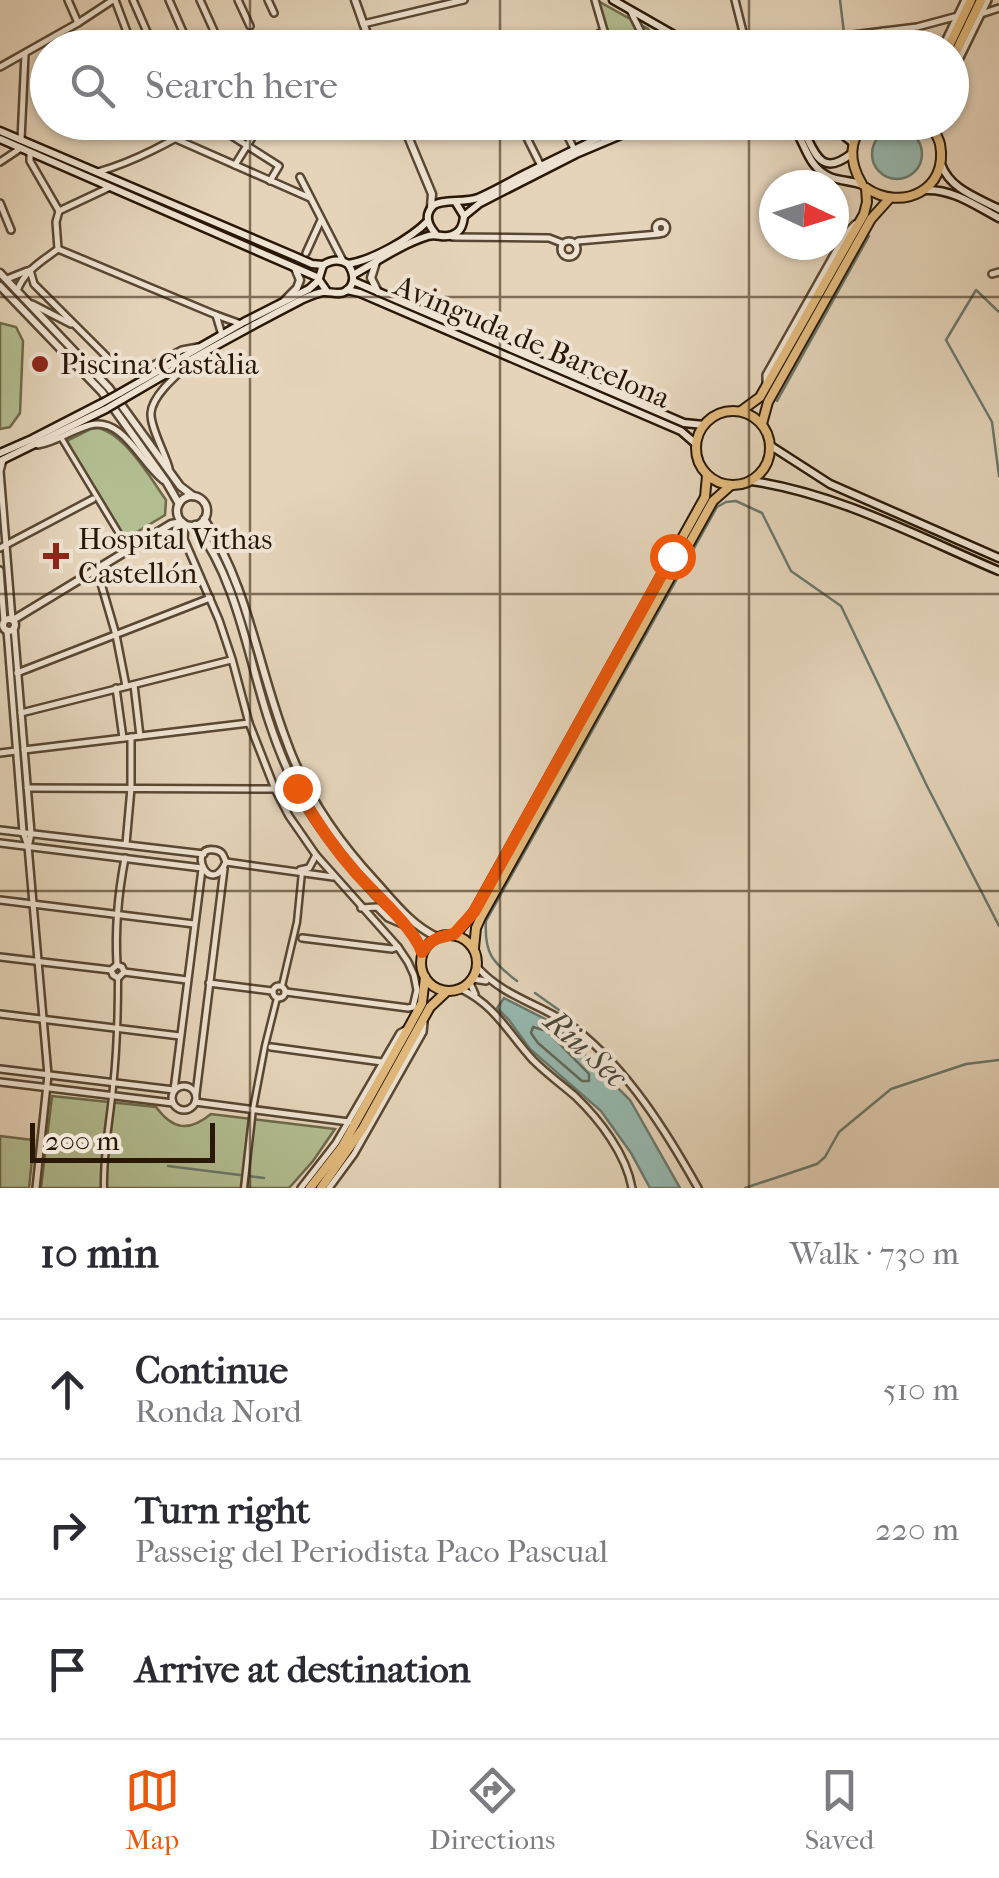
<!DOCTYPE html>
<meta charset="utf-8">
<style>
body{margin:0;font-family:"IM FELL French Canon",serif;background:#f2f2f3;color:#2b2b33}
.compass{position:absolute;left:759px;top:170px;width:90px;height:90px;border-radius:50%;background:#fff;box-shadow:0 2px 8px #0004;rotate:94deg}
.scale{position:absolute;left:30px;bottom:25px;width:185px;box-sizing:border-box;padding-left:10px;border:5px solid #291805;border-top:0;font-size:28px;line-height:35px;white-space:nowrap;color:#291805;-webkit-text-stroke:8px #eee3d2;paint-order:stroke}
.stop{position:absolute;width:30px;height:30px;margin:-22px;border:8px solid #ea580c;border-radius:50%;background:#fff}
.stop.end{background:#ea580c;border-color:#fff;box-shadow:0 2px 10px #0008}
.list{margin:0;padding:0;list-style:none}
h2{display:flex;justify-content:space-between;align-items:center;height:130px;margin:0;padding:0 40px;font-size:42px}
h2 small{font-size:32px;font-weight:400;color:#7c7c81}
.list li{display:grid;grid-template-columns:65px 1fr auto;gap:30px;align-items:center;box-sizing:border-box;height:140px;padding:0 40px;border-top:2px solid #e1e1e2}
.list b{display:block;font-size:38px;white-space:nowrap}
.list p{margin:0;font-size:32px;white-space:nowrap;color:#7c7c81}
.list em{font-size:32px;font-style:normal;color:#7c7c81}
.icon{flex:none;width:55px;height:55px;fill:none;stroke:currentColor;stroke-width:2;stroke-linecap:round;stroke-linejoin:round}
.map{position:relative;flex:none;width:999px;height:1188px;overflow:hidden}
.search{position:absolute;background:#fff;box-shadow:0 2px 8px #0004;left:30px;right:30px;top:30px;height:110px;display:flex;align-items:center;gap:25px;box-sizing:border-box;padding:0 35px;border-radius:55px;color:#7c7c81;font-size:38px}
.sheet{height:550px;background:#fff}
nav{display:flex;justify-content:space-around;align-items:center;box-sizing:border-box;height:140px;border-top:2px solid #e1e1e2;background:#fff;font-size:28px;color:#7c7c81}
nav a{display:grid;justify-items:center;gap:5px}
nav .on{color:#ea580c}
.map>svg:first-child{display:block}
.green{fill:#b2bd91;stroke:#6e6a4b;stroke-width:2.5}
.water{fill:#96b8af;stroke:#6a786b;stroke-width:2.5}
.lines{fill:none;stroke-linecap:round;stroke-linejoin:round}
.shore{stroke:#60685a;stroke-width:2.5}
.stream{stroke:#6a786b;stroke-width:2.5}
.pedestrian-casing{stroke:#584732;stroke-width:9}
.minor-casing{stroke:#584732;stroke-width:10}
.tertiary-casing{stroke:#584732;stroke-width:11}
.secondary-casing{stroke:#291805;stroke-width:11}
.primary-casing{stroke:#291805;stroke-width:12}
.pedestrian{stroke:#eee3d2;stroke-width:4}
.minor{stroke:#eee3d2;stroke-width:5}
.tertiary{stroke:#eee3d2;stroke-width:6}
.secondary{stroke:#eee3d2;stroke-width:6}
.primary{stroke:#e2ba7d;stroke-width:8}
.secondary-bridge-casing{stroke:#291805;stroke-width:11;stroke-linecap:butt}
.secondary-bridge{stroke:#eee3d2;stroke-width:6}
.route{stroke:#ea580c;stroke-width:12}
.grid{fill:none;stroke:#291805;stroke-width:2.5;stroke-opacity:0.55}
.poi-dot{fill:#8f2418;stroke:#eee3d2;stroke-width:4}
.labels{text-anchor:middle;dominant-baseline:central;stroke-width:8;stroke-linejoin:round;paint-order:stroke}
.street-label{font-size:30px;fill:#291805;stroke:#eee3d2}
.poi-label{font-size:30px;fill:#291805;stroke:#eee3d2;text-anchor:start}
.water-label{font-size:32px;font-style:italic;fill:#4a4838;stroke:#eee3d2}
</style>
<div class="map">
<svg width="999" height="1188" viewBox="0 0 999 1188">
<rect width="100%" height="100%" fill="#e5d4ba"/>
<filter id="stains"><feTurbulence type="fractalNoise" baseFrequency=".002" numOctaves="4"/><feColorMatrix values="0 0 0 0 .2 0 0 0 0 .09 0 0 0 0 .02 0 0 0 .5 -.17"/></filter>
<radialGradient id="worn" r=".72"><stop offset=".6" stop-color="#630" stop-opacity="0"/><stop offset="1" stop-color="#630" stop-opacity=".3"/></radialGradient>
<g class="green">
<path d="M598,1L648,29L657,47H611Z"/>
<path d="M0,323L16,327L23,341L20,413L10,427L0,429Z"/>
<path d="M97,428C124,432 151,479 166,500L165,515L122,541L63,443L91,429Z"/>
<path d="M52,1096L156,1107C173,1130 189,1132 211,1114L335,1129L313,1161L289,1188H41Z"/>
<path d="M0,1136L34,1140L29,1188H0Z"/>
</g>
<g class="water">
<circle cx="897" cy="154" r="25"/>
<path d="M504,998L553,1023L630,1100L680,1188H650L631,1153L601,1111L530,1049L509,1020L497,1008Z"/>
</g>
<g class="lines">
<path class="shore" d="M533,1027L547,1031L589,1074V1081H582L538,1043L531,1033Z"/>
<g class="stream">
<path d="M840,0L844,33"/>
<path d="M999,312L976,290L946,340L992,422L999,476"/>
<path d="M777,401L869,236"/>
<path d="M517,981C492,962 484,953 486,921L717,507L726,502L736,501L762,513L791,571L841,606L927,786L999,926"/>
<path d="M535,993L566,1015"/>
<path d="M616,1074L617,1087"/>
<path d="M168,1166L264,1178"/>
<path d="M745,1188L817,1164L825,1157L839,1132L891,1089L966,1064L999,1060"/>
</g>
<defs>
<g id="pedestrian">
<path d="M62,439L129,550"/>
<path d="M282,986L297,922L302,872"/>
<path d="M104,1188C103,1154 110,1121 113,1087C117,1050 118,1014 118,978"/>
<path d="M244,1188L253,1109L265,1046L277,998"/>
</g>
<g id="minor">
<path d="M68,0L78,23"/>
<path d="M115,0L133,48"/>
<path d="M133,0L154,48"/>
<path d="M169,0L190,48"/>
<path d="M200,0L219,42"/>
<path d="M238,0L250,26"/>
<path d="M268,0L274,13"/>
<path d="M595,0L609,48"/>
<path d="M735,0L747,48"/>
<path d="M630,10L649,48"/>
<path d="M981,14L999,8"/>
<path d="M363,24L464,0"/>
<path d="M883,31L887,48"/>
<path d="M572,48L604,31"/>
<path d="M794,48L820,39L917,27L958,16"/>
<path d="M942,48L965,0"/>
<path d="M0,67L78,23L113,0"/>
<path d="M952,74L988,0"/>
<path d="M174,122L183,135"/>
<path d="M210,122L279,166L270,181"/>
<path d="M519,122L541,166"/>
<path d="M561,122L574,149"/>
<path d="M176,139L310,198"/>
<path d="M21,140L25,54"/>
<path d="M30,152V161L59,211"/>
<path d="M0,162L21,148"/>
<path d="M235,165L259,126"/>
<path d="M98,172C136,161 170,142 204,122"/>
<path d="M300,177L343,261"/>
<path d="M0,203L11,230"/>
<circle cx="661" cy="228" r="5.5"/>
<path d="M452,237L549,238L562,243"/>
<circle cx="569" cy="249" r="8"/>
<path d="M575,244L578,241L659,234"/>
<path d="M58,249L216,315L241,324"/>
<path d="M306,253L321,220"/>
<path d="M30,270L34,284L119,369L128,373H139L182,350L198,347"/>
<path d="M992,274L999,272"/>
<path d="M7,279L27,271"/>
<path d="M17,291C24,271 42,261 58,249L56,222L59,211L108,188"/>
<path d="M32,304L71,324"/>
<path d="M216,315L222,335"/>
<path d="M766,383V375L845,235L855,224"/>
<path d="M38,445C59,441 71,430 90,425C123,417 140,462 163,480"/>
<path d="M3,460L0,471L12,619"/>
<path d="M169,468C165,453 150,427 151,413C152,395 179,373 191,362"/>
<path d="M185,524L184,539L219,620L232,659L249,723L275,789L289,816L316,855L398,947L408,962L414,975L417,990L413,1007L408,1008L286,992"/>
<path d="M160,532L175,533L184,539"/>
<path d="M0,548L93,499"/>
<path d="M0,570L4,621"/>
<path d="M100,580L116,635L126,686"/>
<path d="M14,627L31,833L29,843"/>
<path d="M7,630L23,832L28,846L48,1075L36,1188"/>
<path d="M17,673L210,598"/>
<path d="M134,685L140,736"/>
<path d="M116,688L123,738"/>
<path d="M21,713L231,660"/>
<path d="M24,750L249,723"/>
<path d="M0,753L16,751"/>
<path d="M27,788L275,789"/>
<path d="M0,830L204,854"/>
<path d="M0,843L202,868"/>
<path d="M126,844L131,788V737"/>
<path d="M226,862C210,899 186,845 215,850C224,852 223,856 226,862L333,877"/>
<path d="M300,870L309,868L316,855"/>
<path d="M0,900L194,924"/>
<path d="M361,908L377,907L388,918L402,924"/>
<path d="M302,938L392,949L398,947"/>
<path d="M0,957L111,970"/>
<path d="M117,965L111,970L113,975L118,978L124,972L122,967L117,965C115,929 118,894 125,858"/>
<path d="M478,968C505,998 544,1005 576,1029C628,1070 666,1131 698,1188"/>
<path d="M124,972L187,980"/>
<path d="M473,979L486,981"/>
<path d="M209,983L272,991"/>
<path d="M470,983L475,994"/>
<circle cx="279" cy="992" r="6"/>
<path d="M461,989C495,1005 509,1034 533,1060C546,1073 561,1084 575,1096C600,1120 626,1154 632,1188"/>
<path d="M0,1014L180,1036"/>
<path d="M271,1047L382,1062"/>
<path d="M0,1069L174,1090"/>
<path d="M0,1082L173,1103"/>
<circle cx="184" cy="1098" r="12"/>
<path d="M174,1090L202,869"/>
<path d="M196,1094L224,869"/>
<path d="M195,1102L349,1122"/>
<path d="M301,1188L336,1143L400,1033L407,1029"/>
<path d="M329,1188L354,1154L423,1032L424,1023"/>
</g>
<g id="tertiary">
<path d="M355,0L372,48"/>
<path d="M402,122L432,194L431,207"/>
<path d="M376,262L371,278L378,292"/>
<path d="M0,273L109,388L180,486L193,496"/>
<path d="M0,286L102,392L167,483L179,504"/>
<path d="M285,300L297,288L300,280L295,268"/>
<circle cx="192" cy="511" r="15"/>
<path d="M204,519C248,586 258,667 286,740C305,794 337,840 375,881C394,902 411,925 437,937"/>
<path d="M195,525C237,580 247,653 268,718C278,749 291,781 308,809C327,840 350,867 374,893C391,911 414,929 422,952"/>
<circle cx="9" cy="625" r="6"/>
<path d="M13,620L171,524L182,522"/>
</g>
<g id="secondary">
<path d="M613,0L697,48"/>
<path d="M790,122C805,139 806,167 830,177C840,181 853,181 863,185"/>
<path d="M798,122C814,144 816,181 851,154"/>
<path d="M827,122L853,143"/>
<path d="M0,131L294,256L312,264L323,265"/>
<path d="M0,139L319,278L323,265"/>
<path d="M941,164C950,189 976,197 999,209"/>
<path d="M926,190C953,189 976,206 999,218"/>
<path d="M464,216L480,203L576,154L652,122"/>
<path d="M435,233C428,225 424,215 433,206C440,199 465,203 478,198C495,191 511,181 527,173C563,155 598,137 635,122"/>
<path d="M323,265C331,260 339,258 348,264C373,260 410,239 428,221"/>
<path d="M353,275C376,262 402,244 428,236C437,233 443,239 452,235C461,232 463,225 464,216L456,203"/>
<path d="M353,281L684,423L704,425"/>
<path d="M347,290L360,293L681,431L696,444"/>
<path d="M120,393L244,322L309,289L319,280L326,290"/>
<path d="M123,399C182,364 241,331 301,300C308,297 316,293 323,292C331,291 338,296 346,291C356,284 354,273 348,264"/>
<path d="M771,446L830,484L999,558"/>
<path d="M0,453L32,439L102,403"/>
<path d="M0,461L106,409"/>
<path d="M752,481C839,494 919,537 999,571"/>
</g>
<g id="primary">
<path d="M948,48L971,0"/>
<path d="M952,60L981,0"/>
<path d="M862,184C849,162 848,142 865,122"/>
<path d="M866,188C902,212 949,190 940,144C938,136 933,129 929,122"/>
<circle cx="733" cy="448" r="37"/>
<path d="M741,411L760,397L864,214L867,202L866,188"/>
<path d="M762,424L768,402L871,219L889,199"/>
<circle cx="449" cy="963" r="28"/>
<path d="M455,935L474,912L705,497L707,476"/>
<path d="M474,948L476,928L481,917L713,501L730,486"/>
<path d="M310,1188L342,1147L409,1027L422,1003L425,977"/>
<path d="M321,1188L363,1128L430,1007L446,992"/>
</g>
</defs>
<use href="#pedestrian" class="pedestrian-casing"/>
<use href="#minor" class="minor-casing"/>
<use href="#tertiary" class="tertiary-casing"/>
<use href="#secondary" class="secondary-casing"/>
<use href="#primary" class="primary-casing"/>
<use href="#pedestrian" class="pedestrian"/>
<use href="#minor" class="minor"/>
<use href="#tertiary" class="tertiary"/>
<use href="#secondary" class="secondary"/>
<use href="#primary" class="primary"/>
<defs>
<g id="secondary-bridge">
<path d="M102,403L120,393"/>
<path d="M106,409L123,399"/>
</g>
</defs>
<use href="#secondary-bridge" class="secondary-bridge-casing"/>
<use href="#secondary-bridge" class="secondary-bridge"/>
</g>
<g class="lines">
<path class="route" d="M297,788C314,819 333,847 356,873C376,895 412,926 422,952C431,939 439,937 454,934L474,912L672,556"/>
</g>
<path class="grid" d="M250,0V48M500,0V48M749,0V48M250,122V1188M500,122V1188M749,122V1188M0,297H999M0,594H999M0,891H999"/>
<g class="poi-dot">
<circle cx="40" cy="364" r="10"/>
<path d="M51 541h10v10h10v10h-10v10h-10v-10h-10v-10h10z"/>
</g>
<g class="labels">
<g class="street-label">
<text transform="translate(532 342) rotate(23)">Avinguda de Barcelona</text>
</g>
<g class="poi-label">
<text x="60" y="364">Piscina Castàlia</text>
<text x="78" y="539">Hospital Vithas<tspan x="78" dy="34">Castellón</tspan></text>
</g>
<g class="water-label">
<text transform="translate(586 1049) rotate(42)">Riu Sec</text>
</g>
</g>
<rect width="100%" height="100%" filter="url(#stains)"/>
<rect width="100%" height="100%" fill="url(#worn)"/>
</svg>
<svg class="compass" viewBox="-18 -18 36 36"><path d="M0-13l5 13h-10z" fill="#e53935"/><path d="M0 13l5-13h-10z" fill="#7c7c81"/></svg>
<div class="scale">200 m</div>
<div class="stop" style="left:672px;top:556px"></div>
<div class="stop end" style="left:297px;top:788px"></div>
<div class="search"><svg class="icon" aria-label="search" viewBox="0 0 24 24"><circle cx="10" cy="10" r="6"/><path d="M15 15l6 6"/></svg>Search here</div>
</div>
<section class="sheet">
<h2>10 min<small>Walk · 730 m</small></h2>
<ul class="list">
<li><svg class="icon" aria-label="ahead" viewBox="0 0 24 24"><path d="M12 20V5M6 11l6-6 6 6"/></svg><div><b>Continue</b><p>Ronda Nord</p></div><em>510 m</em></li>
<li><svg class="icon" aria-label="right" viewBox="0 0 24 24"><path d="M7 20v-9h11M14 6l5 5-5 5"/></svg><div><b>Turn right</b><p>Passeig del Periodista Paco Pascual</p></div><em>220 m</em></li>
<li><svg class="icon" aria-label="arrive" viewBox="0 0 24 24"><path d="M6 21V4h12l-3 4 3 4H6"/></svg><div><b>Arrive at destination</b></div></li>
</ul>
</section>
<nav>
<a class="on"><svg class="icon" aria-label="map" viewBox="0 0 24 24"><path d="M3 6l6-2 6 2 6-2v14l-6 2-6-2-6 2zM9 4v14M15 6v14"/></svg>Map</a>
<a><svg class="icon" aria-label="directions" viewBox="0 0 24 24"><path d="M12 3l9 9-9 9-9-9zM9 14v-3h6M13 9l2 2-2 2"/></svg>Directions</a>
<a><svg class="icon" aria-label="saved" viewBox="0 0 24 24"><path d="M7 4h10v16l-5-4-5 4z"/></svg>Saved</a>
</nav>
